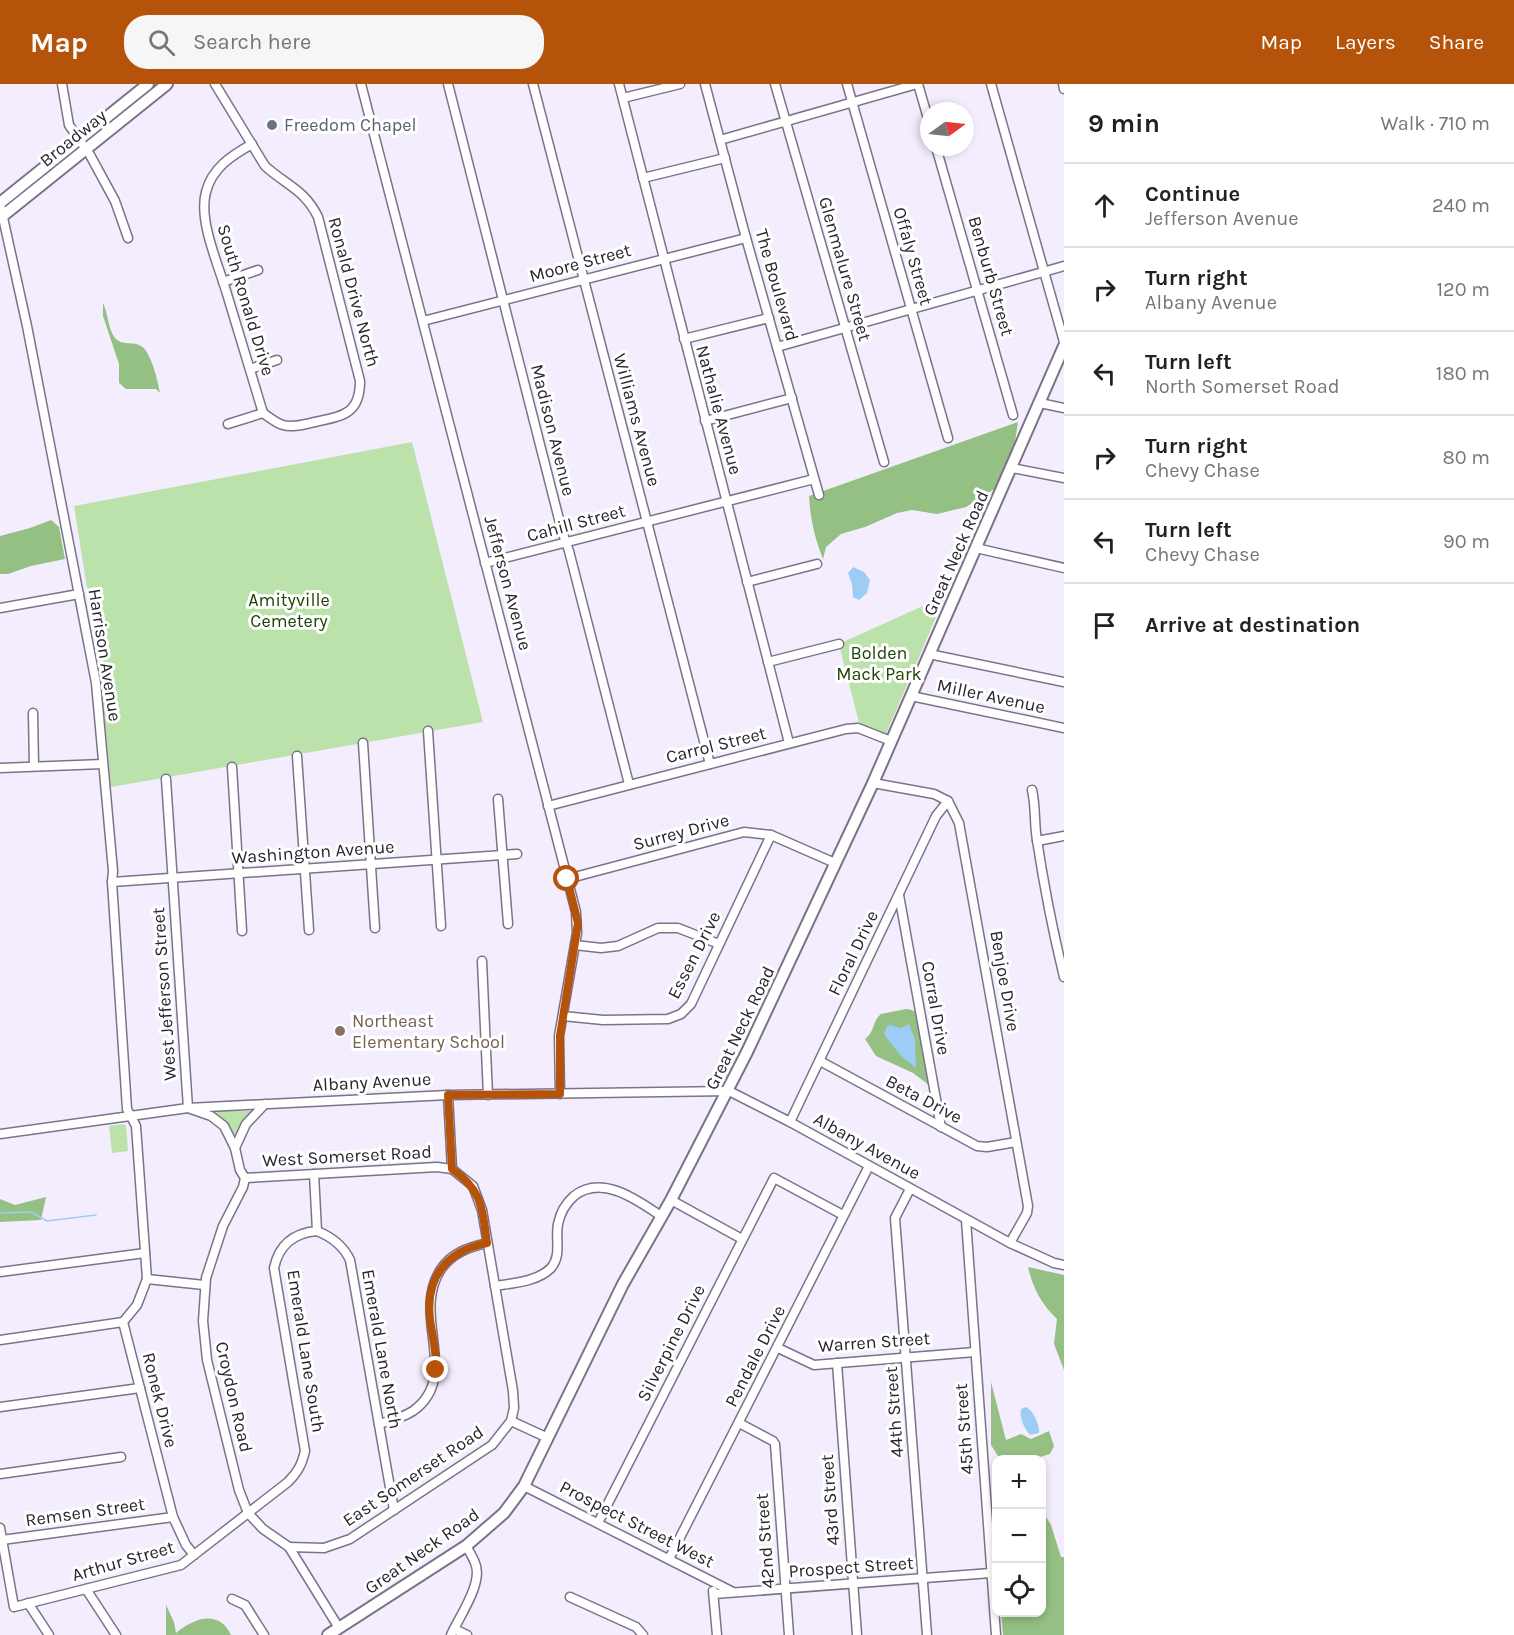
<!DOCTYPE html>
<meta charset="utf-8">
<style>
body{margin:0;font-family:Karla,sans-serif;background:#f6f6f6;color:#222}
.controls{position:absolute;right:18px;bottom:18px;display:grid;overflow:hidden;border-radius:12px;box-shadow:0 3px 9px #0003}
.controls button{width:54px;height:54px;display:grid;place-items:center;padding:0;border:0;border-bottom:2px solid #e0e0e0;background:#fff;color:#222;font:30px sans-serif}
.compass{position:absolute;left:920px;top:18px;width:54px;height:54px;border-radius:50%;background:#fff;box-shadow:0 3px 9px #0003;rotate:75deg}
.stop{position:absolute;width:18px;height:18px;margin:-14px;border:4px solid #b45309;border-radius:50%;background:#fff}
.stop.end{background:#b45309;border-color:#fff;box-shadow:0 2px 6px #0008}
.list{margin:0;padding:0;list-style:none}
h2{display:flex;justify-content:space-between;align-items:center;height:78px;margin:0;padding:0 24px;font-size:26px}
h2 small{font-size:20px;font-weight:400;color:#767676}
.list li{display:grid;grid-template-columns:39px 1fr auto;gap:18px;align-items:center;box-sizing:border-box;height:84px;padding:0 24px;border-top:2px solid #e0e0e0}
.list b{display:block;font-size:22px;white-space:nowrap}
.list p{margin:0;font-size:20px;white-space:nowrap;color:#767676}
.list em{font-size:20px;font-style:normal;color:#767676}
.icon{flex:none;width:33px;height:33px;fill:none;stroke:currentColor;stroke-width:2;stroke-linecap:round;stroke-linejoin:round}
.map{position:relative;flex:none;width:1064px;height:1551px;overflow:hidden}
header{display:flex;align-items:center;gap:36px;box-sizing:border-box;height:84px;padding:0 30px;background:#b45309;color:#fff}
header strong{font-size:28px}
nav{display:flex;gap:33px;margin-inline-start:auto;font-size:21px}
.search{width:420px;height:54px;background:#f6f6f6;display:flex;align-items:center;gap:15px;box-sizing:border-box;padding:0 21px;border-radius:24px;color:#767676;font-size:22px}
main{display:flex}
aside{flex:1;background:#fff}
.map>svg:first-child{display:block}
.green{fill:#bbe2ab}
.forest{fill:#95c083}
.water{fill:#9dccf5}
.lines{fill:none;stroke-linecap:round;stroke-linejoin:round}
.stream{stroke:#9dccf5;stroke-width:1.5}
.minor-casing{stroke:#7c7289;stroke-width:11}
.major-casing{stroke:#7c7289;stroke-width:14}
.minor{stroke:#fff;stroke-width:8}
.major{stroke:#fff;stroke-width:10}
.route{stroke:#b45309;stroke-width:8}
.worship-dot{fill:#6b7280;stroke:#fff;stroke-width:2}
.education-dot{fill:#8d6e63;stroke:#fff;stroke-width:2}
.labels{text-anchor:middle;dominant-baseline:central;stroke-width:6;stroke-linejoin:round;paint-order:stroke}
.worship-label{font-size:18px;fill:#5b616d;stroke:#fff;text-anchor:start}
.street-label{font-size:18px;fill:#29252f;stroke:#fff}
.park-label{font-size:18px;fill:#1c4403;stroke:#fff}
.education-label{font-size:18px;fill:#785e54;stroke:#fff;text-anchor:start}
</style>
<header>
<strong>Map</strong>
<div class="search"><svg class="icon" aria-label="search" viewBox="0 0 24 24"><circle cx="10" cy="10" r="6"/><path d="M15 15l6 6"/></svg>Search here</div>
<nav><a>Map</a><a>Layers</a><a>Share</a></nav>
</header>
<main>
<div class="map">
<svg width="1064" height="1551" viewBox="0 0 1064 1551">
<rect width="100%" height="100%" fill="#f4edfd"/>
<g class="green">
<path d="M412,358L483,638L111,703L100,586L74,422Z"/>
<path d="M945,512L885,652L860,642L840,565L843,558Z"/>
<path d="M210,1027H253L242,1039L235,1055L227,1040Z"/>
<path d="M124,1040L126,1042L128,1067L112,1069L109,1042Z"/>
</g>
<g class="forest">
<path d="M103,219C108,229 108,245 115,254C122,262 133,257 141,262C151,267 158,298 160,309L156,305H126L119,299V280L103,232Z"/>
<path d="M1018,338L1013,371L996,404L966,423L937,430L912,426L897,429L865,443L841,450L826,463L823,475C815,455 810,434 809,412Z"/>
<path d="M51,436L59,443L65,475L31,482L8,490H0V452L30,444Z"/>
<path d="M906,925L912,926L917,930L930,993L929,1001L913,989L876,972L865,955C875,948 872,937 881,930Z"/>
<path d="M46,1113L41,1136L0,1138V1115L15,1121Z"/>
<path d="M1028,1183L1064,1191V1286L1054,1260L1057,1235C1041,1220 1033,1204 1028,1183Z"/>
<path d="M991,1298L1006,1356L1021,1350L1031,1355L1049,1347L1054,1362L1050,1370L1033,1375H1006L1005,1373L998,1372L991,1361Z"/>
<path d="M1042,1426L1051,1441L1061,1473H1064V1551H1003L1001,1529L1042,1528Z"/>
<path d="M166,1521L174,1538L176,1549C194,1534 219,1525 231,1551H166Z"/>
</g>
<g class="water">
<path d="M853,483L864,488L870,496L867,509L859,516L853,513L852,500L848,489Z"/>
<path d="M909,940L915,956L916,984L900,971L884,950L887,942L891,941L901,944Z"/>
<path d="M1026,1323C1033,1326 1040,1342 1039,1349L1030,1351C1024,1344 1019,1334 1021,1325Z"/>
</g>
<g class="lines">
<path class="stream" d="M0,1129L31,1128L47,1137L96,1131"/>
<defs>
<g id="minor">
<path d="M62,0L69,41L90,71L115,117L128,154"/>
<path d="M215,0L265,82C286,101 305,106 318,133L360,297C360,330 343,332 315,338C305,340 293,344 283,341C276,339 269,333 263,329"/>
<path d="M361,0L576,828L577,849L559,952L560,1010"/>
<path d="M448,0L562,447L569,467L629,700"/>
<path d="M533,0L710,680"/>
<path d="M619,0L789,659"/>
<path d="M705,0L746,154L819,411"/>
<path d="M775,0L884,378"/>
<path d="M847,0L948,354"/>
<path d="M918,0L929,38"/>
<path d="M991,0L1064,258"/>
<path d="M1063,0L1064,5"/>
<path d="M623,14L680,0"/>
<path d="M720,56L917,0"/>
<path d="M252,60C231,72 212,84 206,108C198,137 219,182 227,210C239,250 251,289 263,329"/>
<path d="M936,63L1013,331"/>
<path d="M643,94L725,74"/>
<path d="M0,120L27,242L96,599L113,787L112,798L127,1025L136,1042L147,1195L137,1221L123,1238L173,1433L186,1461L194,1471"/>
<path d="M223,198L258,186"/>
<path d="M423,237L746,154"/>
<path d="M684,255L769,234"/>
<path d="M777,263L1064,182"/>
<path d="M250,285L277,276"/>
<path d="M1040,319L1064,324"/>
<path d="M705,337L792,314"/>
<path d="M228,340L263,329"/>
<path d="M1012,384L1064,394"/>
<path d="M976,464L1064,484"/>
<path d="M485,479L814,395"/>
<path d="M747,498L817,480"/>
<path d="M0,524L79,510"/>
<path d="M929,570L1064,598"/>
<path d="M768,578L839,560"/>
<path d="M911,612L1064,644"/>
<path d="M33,629L34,682"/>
<path d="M428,647L441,842"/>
<path d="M363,659L375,844"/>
<path d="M297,672L309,846"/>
<path d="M232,683L242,847"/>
<path d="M0,684L103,680"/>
<path d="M166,695L188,1024L211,1032L224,1042L235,1064L240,1086L245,1094L243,1103L223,1142L206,1194L203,1237L207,1276L239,1406L248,1429L263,1445L289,1463L339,1544"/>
<path d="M873,699L934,710L948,717L959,739L1028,1122L1027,1129L1010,1159"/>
<path d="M1032,706C1036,723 1034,740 1037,756C1044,802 1053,848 1064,893"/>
<path d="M498,715L508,840"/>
<path d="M548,722L846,645L858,644L891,657"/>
<path d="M1037,757L1064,752"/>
<path d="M567,795L744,748L771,751L835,779"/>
<path d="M112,798L517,770"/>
<path d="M899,811L941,1043"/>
<path d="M575,861L601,864L618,862L658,844H678L719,860"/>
<path d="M482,877L488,1011"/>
<path d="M563,932L603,936L668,935L681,930L691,920L771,751"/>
<path d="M820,977L977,1062L987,1063L1016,1058"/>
<path d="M790,1038L936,732L948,717"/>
<path d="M0,1050L188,1024L448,1011L729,1007L790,1038L1010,1159L1054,1179L1064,1181"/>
<path d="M235,1064L246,1040L265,1020"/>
<path d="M314,1090L317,1147C332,1153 343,1161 350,1176L394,1426"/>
<path d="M245,1094L437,1083L452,1085"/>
<path d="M910,1105L895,1134L927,1551"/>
<path d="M671,1116L742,1155"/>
<path d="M966,1136L996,1551"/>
<path d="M0,1188L145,1169"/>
<path d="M147,1195L204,1201"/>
<path d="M495,1202C513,1199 537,1198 551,1184C562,1171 555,1155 558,1140C560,1130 566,1119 574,1112C602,1090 637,1116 661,1132"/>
<path d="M0,1256L123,1238"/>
<path d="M778,1264L814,1281L975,1268"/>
<path d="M837,1279L857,1551"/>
<path d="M0,1323L140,1304"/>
<path d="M511,1337L548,1354"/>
<path d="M739,1339L773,1357"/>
<path d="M379,1340C390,1337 402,1334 413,1327C462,1292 410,1232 441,1185C452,1169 469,1163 487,1159"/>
<path d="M775,1360L789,1551"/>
<path d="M0,1390L121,1373"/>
<path d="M524,1402L733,1508"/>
<path d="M598,1439L774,1094L843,1131"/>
<path d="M0,1444L14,1523L181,1481L288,1398C298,1388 302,1380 305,1367L274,1184C279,1161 293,1149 317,1147"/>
<path d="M2,1456L173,1433"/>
<path d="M289,1463L324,1464L350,1455L492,1361L511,1337L514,1324L513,1307L482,1126L473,1102L452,1085L448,1011"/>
<path d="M669,1475L869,1082"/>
<path d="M86,1505L116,1551"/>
<path d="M713,1507L717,1551"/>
<path d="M714,1510L991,1489"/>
<path d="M570,1513L636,1543L643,1551"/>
<path d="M232,1515L245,1521L264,1551"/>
<path d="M28,1519L49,1551"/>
<path d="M454,1545L467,1551"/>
<path d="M451,1551C459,1533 484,1498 475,1479C473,1473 469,1467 466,1462"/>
</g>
<g id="major">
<path d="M0,119L148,0"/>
<path d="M0,134L167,0"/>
<path d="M328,1551L466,1462L504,1429L524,1402L623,1200L671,1116L747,968L873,699L1064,262"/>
</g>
</defs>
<use href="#minor" class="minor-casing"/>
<use href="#major" class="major-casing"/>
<use href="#minor" class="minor"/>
<use href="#major" class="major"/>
</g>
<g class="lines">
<path class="route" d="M436,1286C437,1268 432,1252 430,1235C425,1193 447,1167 487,1159C482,1124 483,1107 452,1085L448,1011L560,1010V952L578,839L567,795"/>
</g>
<circle class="worship-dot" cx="272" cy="41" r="6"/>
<circle class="education-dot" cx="340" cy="947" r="6"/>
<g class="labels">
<g class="worship-label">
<text x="284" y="41">Freedom Chapel</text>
</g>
<g class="street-label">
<text transform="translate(73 54) rotate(-39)">Broadway</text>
<text transform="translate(913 172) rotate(74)">Offaly Street</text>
<text transform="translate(580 179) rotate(-15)">Moore Street</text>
<text transform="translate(845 185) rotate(74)">Glenmalure Street</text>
<text transform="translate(991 192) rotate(74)">Benburb Street</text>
<text transform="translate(777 201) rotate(74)">The Boulevard</text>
<text transform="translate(354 208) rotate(75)">Ronald Drive North</text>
<text transform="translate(246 216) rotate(73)">South Ronald Drive</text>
<text transform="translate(719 326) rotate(75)">Nathalie Avenue</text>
<text transform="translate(637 336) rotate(75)">Williams Avenue</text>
<text transform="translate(553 346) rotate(76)">Madison Avenue</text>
<text transform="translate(576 439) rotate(-15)">Cahill Street</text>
<text transform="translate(956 469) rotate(-66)">Great Neck Road</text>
<text transform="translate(508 499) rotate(75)">Jefferson Avenue</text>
<text transform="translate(105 571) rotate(81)">Harrison Avenue</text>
<text transform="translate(991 612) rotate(12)">Miller Avenue</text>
<text transform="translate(716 661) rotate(-14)">Carrol Street</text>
<text transform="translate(681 748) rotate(-15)">Surrey Drive</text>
<text transform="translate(313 768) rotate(-4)">Washington Avenue</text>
<text transform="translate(853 869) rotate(-64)">Floral Drive</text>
<text transform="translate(694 871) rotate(-63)">Essen Drive</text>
<text transform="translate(1005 897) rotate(80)">Benjoe Drive</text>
<text transform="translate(164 910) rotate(-94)">West Jefferson Street</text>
<text transform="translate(936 924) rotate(80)">Corral Drive</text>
<text transform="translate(740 944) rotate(-64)">Great Neck Road</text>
<text transform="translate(372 998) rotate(-3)">Albany Avenue</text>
<text transform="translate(924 1015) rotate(28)">Beta Drive</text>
<text transform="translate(867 1062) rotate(29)">Albany Avenue</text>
<text transform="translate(347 1072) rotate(-3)">West Somerset Road</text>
<text transform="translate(874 1258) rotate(-4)">Warren Street</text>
<text transform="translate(671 1259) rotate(-63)">Silverpine Drive</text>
<text transform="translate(382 1265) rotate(80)">Emerald Lane North</text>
<text transform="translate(306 1267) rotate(81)">Emerald Lane South</text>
<text transform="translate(755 1272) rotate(-63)">Pendale Drive</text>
<text transform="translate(234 1313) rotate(77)">Croydon Road</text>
<text transform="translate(160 1316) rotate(76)">Ronek Drive</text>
<text transform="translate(894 1328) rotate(-94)">44th Street</text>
<text transform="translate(964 1345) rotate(-94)">45th Street</text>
<text transform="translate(413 1392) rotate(-34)">East Somerset Road</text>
<text transform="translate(830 1416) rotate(-94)">43rd Street</text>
<text transform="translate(85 1428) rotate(-8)">Remsen Street</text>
<text transform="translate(637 1440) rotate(27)">Prospect Street West</text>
<text transform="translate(765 1457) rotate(-94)">42nd Street</text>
<text transform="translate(422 1467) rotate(-35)">Great Neck Road</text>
<text transform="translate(123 1477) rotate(-16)">Arthur Street</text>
<text transform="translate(851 1483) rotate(-4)">Prospect Street</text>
</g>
<g class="park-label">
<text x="289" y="516">Amityville<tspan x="289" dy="21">Cemetery</tspan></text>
<text x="879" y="569">Bolden<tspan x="879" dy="21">Mack Park</tspan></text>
</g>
<g class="education-label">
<text x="352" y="937">Northeast<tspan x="352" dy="21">Elementary School</tspan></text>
</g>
</g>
</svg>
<div class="controls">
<button>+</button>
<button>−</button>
<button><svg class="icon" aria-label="locate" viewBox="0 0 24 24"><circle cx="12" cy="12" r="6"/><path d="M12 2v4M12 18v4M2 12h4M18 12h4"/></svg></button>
</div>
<svg class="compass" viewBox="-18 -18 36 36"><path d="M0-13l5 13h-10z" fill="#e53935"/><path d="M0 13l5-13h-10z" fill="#767676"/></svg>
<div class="stop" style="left:567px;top:795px"></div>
<div class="stop end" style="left:436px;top:1286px"></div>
</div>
<aside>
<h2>9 min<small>Walk · 710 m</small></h2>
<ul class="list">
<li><svg class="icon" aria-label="ahead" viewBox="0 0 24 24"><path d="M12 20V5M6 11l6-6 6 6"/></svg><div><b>Continue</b><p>Jefferson Avenue</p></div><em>240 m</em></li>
<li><svg class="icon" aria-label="right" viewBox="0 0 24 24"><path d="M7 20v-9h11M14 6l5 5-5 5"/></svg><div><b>Turn right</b><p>Albany Avenue</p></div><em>120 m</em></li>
<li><svg class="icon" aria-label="left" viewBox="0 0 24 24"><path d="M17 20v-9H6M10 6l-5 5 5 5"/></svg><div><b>Turn left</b><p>North Somerset Road</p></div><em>180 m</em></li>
<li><svg class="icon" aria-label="right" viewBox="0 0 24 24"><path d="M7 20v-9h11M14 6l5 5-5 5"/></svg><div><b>Turn right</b><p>Chevy Chase</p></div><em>80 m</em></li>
<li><svg class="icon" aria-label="left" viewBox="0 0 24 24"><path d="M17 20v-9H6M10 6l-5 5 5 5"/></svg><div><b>Turn left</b><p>Chevy Chase</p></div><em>90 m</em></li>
<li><svg class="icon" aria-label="arrive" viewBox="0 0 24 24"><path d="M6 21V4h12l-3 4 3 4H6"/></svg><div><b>Arrive at destination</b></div></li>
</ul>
</aside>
</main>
